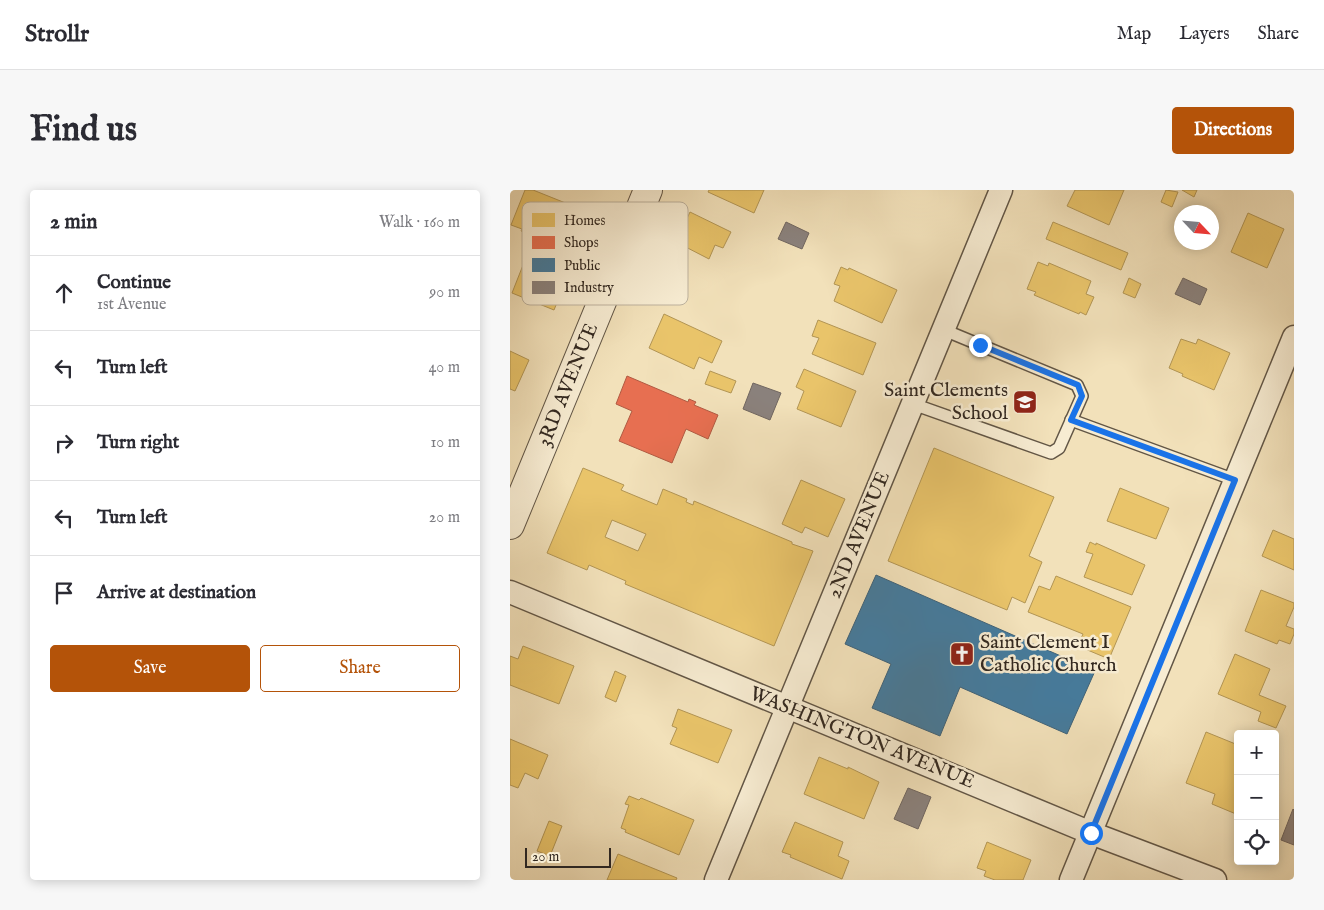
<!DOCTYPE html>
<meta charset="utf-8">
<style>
body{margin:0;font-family:"IM FELL English",serif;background:#f7f7f7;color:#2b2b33}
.controls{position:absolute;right:15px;bottom:15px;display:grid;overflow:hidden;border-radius:5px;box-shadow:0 2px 12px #0003}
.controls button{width:45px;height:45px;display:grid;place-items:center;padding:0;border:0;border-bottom:1px solid #e1e1e2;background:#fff;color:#2b2b33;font:25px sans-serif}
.compass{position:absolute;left:664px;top:15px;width:45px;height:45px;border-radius:50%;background:#fff;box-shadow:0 2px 12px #0003;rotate:116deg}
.scale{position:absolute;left:15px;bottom:12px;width:86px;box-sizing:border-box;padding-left:5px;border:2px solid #322820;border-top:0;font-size:14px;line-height:18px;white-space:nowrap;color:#322820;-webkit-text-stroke:4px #f7ecd2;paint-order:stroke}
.stop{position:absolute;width:15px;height:15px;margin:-11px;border:4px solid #1a73e8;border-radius:50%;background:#fff}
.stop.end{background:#1a73e8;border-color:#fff;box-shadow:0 1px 5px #0008}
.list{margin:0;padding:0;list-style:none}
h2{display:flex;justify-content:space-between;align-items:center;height:65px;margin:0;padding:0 20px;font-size:21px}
h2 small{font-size:16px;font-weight:400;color:#7c7c81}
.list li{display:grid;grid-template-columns:32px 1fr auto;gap:15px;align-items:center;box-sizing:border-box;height:75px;padding:0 20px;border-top:1px solid #e1e1e2}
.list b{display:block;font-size:19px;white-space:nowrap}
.list p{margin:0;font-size:16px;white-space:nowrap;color:#7c7c81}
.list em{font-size:16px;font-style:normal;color:#7c7c81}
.actions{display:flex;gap:10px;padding:15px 20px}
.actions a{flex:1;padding:11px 0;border:1px solid #b45309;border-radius:5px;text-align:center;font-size:18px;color:#b45309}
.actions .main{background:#b45309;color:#fff}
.icon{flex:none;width:28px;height:28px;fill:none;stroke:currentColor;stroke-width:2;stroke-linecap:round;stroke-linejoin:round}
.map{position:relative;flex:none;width:784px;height:690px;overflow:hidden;border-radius:5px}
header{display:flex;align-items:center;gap:30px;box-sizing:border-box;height:70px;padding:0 25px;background:#fff;border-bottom:1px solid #e1e1e2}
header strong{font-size:24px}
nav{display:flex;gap:28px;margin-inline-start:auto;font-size:18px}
.intro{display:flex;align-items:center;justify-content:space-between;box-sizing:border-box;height:120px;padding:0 30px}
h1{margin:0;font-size:35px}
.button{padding:12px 22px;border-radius:5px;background:#b45309;color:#fff;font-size:18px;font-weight:700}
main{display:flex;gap:30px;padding:0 30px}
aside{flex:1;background:#fff;border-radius:5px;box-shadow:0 2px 12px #0003}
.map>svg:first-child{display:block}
.homes{fill:#e9c46a;stroke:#b29554;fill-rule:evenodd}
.shops{fill:#e76f51;stroke:#b15a42}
.public{fill:#457b9d;stroke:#3f6278}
.industry{fill:#8a817c;stroke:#706660}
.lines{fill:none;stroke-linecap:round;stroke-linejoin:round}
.service-casing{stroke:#625646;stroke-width:14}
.minor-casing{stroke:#625646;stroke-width:25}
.tertiary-casing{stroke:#625646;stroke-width:30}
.service{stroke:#f7ecd2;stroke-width:11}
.minor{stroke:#f7ecd2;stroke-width:22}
.tertiary{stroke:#f7ecd2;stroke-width:28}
.route{stroke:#1a73e8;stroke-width:6}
.labels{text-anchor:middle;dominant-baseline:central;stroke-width:5;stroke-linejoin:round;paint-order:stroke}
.street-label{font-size:20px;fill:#322820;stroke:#f7ecd2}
.poi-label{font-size:20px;fill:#322820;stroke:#f7ecd2;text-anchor:end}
.key{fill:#f7ecd2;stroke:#bcb19d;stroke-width:1}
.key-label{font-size:14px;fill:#322820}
</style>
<header>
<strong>Strollr</strong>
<nav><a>Map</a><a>Layers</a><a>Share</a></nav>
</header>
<div class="intro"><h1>Find us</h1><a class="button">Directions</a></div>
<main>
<aside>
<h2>2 min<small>Walk · 160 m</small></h2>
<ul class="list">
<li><svg class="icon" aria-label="ahead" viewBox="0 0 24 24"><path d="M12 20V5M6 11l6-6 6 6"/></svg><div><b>Continue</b><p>1st Avenue</p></div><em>90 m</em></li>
<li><svg class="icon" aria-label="left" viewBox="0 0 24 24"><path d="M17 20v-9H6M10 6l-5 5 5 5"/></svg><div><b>Turn left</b></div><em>40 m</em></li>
<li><svg class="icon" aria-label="right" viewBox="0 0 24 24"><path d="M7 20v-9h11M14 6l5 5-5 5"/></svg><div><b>Turn right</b></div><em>10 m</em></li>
<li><svg class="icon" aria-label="left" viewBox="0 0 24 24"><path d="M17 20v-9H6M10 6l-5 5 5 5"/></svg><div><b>Turn left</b></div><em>20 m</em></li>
<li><svg class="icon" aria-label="arrive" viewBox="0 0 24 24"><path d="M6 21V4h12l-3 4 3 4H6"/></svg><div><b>Arrive at destination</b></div></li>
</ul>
<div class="actions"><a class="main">Save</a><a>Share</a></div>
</aside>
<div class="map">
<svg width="784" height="690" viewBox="0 0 784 690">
<rect width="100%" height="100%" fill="#f2e1ba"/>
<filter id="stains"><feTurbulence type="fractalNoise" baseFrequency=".004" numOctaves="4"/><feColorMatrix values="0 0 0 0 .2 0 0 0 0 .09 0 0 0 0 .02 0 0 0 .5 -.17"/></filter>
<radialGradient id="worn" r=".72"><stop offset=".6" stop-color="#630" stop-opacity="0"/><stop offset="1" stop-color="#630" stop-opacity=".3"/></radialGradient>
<g class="homes">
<path d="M15,0H23L78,22L72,37L78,39L74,51L67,48L61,62L11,41L12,39L1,35Z"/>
<path d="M199,0H254L244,23L198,2Z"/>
<path d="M565,0H614L599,35L557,16Z"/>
<path d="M656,0L668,2L662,17L651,12Z"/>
<path d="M672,0H687L684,7Z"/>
<path d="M180,22L221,42L213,58L205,55L199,69L166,52Z"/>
<path d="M738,23L774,39L757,78L721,62Z"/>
<path d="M543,32L618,63L611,80L536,49Z"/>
<path d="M17,65L59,83L44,120L2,103Z"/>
<path d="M528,72L538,76L539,73L581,91L576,104L584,107L576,125L570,122L569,124L524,105L526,102L517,99Z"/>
<path d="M331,77L338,80L339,78L387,100L372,133L324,111L330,96L324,94Z"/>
<path d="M619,88L631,94L625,108L613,103Z"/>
<path d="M154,124L212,151L202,173L189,167L184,179L139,158Z"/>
<path d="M308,130L366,153L353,185L302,164L309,148L302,146Z"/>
<path d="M671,149L686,154L688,149L720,163L704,200L672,186L673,184L659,178Z"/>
<path d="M0,161L19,170L5,201L0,199Z"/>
<path d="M294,179L346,201L331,237L287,219L294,201L286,197Z"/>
<path d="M200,181L226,191L221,203L195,194Z"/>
<path d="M424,258L544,307L519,366L532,372L515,413L502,407L497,420L378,371Z"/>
<path d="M73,278L114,295L111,300L147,315L153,299L177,309L176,312L183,315L184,311L282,352V354L303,361L264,456L115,394L116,391L79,375L77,380L37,363ZM102,330L136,344L128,361L95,347Z"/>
<path d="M291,290L335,309L318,347L295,337L292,343L272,334Z"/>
<path d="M610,298L659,318L646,349L597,331Z"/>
<path d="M763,340L784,349V380L752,366Z"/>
<path d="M580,352L586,355V353L635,375L622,405L574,387L583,364L576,362Z"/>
<path d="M546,386L621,417L599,469L568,456L573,444L518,422L529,396L540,400Z"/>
<path d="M751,400L784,413V417L776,436L784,439V444L780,454L769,450L767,454L735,441Z"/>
<path d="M13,456L64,476L49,514L0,495V466L8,469Z"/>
<path d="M725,464L760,479L749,505L776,516L766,538L748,531L751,522L708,504Z"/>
<path d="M105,481L116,486L106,512L95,507Z"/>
<path d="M168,519L222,540L208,573L160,554L167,538L162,536Z"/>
<path d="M696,542L728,555V621L726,624L702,614L705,604L676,593Z"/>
<path d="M0,549L38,565L28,589L15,583L8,598L0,595Z"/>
<path d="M309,567L338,579V577L369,592L354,629L294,604Z"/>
<path d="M119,606L129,610L131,608L184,630L169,665L115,642L116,640L111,638L119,615L115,614Z"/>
<path d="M39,631L52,636L40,666L27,661Z"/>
<path d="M285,632L333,652L328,666L339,671L332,689L280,667L281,665L272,662Z"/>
<path d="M477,652L521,670L513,690H485L474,686L476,681L467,678Z"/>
<path d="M108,664L167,688L166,690H97Z"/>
</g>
<path class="shops" d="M117,186L178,212L179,209L186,212L184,215L208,225L198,249L176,239L162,273L109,251L122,221L106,214Z"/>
<path class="public" d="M366,385L585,481L557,544L450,497L430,546L362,518L381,474L335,454Z"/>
<g class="industry">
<path d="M276,32L299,43L292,59L268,49Z"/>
<path d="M673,88L697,99L690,115L665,104Z"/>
<path d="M243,193L271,203L260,230L233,219Z"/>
<path d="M398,598L421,607L408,639L384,629Z"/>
<path d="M783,619L784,620V655L771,650Z"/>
</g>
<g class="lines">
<defs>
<g id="service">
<path d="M403,214L541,263L549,258L572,206L567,195L434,140"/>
<path d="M561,230L725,290"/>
</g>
<g id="minor">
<path d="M0,402L581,643L705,690"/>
<path d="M206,690L491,0"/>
<path d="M561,690L784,147"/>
</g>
<path id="tertiary" d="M0,335L138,0"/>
</defs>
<use href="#service" class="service-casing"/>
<use href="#minor" class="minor-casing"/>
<use href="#tertiary" class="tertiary-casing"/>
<use href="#service" class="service"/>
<use href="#minor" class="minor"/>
<use href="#tertiary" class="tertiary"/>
</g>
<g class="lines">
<path class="route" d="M470,155L568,195L572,206L561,230L725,290L581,643"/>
</g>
<defs>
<symbol id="school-square" viewBox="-11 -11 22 22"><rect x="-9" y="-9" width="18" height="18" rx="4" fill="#8f2418" stroke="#f7ecd2"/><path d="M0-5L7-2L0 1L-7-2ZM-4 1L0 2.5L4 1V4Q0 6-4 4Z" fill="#fff"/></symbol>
<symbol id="church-square" viewBox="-11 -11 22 22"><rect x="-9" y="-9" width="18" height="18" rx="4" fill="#8f2418" stroke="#f7ecd2"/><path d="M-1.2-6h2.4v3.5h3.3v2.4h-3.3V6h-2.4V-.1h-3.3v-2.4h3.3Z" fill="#fff"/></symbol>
</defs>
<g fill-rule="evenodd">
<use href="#school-square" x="501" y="198" width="28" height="28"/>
<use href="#church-square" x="438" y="450" width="28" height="28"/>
</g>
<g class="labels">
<g class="street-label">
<text transform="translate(58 195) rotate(-68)">3RD AVENUE</text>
<text transform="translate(349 345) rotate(-68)">2ND AVENUE</text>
<text transform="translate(352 548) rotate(22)">WASHINGTON AVENUE</text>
</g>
<g class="poi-label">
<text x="498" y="200">Saint Clements<tspan x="498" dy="23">School</tspan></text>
<text x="470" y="452" text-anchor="start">Saint Clement I<tspan x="470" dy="23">Catholic Church</tspan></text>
</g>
</g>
<rect x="12" y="12" width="166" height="103" rx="8" class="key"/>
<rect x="22" y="23" width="23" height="14" fill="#e9c46a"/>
<rect x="22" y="46" width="23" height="13" fill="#e76f51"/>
<rect x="22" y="68" width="23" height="14" fill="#457b9d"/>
<rect x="22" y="91" width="23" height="13" fill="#8a817c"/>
<g class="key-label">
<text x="54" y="35">Homes</text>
<text x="54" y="57">Shops</text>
<text x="54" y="80">Public</text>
<text x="54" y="102">Industry</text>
</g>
<rect width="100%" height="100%" filter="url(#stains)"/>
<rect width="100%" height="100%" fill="url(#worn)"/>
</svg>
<div class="controls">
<button>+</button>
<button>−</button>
<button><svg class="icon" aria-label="locate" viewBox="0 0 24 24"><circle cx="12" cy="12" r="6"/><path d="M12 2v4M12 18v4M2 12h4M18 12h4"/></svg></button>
</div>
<svg class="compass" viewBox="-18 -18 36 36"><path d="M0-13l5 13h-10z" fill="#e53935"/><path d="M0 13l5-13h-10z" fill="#7c7c81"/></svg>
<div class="scale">20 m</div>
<div class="stop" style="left:581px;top:643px"></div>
<div class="stop end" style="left:470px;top:155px"></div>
</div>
</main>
